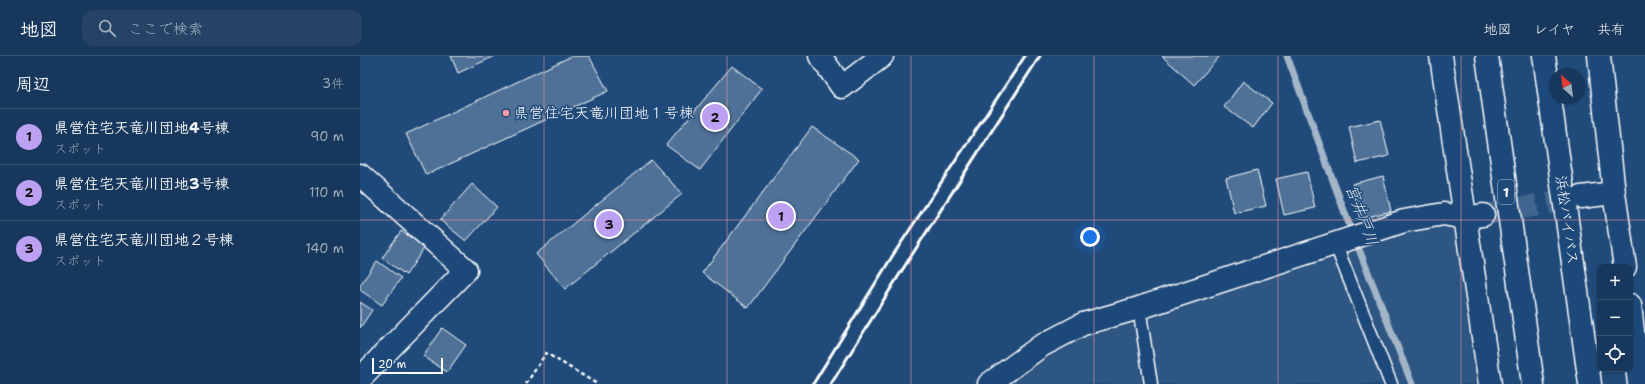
<!DOCTYPE html>
<html lang="ja">
<meta charset="utf-8">
<style>
body{margin:0;font-family:"Shantell Sans","Klee One",sans-serif;background:#244365;color:#f1f3f6}
.controls{position:absolute;right:12px;bottom:12px;display:grid;overflow:hidden;border-radius:8px;box-shadow:0 1px 3px #0004}
.controls button{width:36px;height:36px;display:grid;place-items:center;padding:0;border:0;border-bottom:1px solid #365272;background:#17385c;color:#f1f3f6;font:20px sans-serif}
.compass{position:absolute;left:1189px;top:12px;width:36px;height:36px;border-radius:50%;background:#17385c;box-shadow:0 1px 3px #0004;rotate:332deg}
.scale{position:absolute;left:12px;bottom:10px;width:71px;box-sizing:border-box;padding-left:4px;border:2px solid #fff;border-top:0;font-size:11px;line-height:14px;white-space:nowrap;color:#fff;-webkit-text-stroke:3px #1f4a7a;paint-order:stroke}
.you{position:absolute;left:730px;top:181px;width:14px;height:14px;margin:-10px;border:3px solid #fff;border-radius:50%;background:#1a73e8;box-shadow:0 0 0 6px #1a73e833}
.badge{display:grid;place-items:center;width:26px;height:26px;border-radius:50%;background:#bca0f2;color:#111;font-size:13px;font-weight:700}
.pin{position:absolute;translate:-50% -50%;border:2px solid #fff;box-shadow:0 1px 4px #0006}
.list{margin:0;padding:0;list-style:none}
h2{display:flex;justify-content:space-between;align-items:center;height:52px;margin:0;padding:0 16px;font-size:17px}
h2 small{font-size:13px;font-weight:400;color:#9eacbb}
.list li{display:grid;grid-template-columns:26px 1fr auto;gap:12px;align-items:center;box-sizing:border-box;height:56px;padding:0 16px;border-top:1px solid #365272}
.list b{display:block;font-size:15px;white-space:nowrap}
.list p{margin:0;font-size:13px;white-space:nowrap;color:#9eacbb}
.list em{font-size:13px;font-style:normal;color:#9eacbb}
.icon{flex:none;width:22px;height:22px;fill:none;stroke:currentColor;stroke-width:2;stroke-linecap:round;stroke-linejoin:round}
.map{position:relative;flex:none;width:1285px;height:328px;overflow:hidden}
header{display:flex;align-items:center;gap:24px;box-sizing:border-box;height:56px;padding:0 20px;background:#17385c;border-bottom:1px solid #365272}
header strong{font-size:19px}
nav{display:flex;gap:22px;margin-inline-start:auto;font-size:14px}
.search{width:280px;height:36px;background:#244365;display:flex;align-items:center;gap:10px;box-sizing:border-box;padding:0 14px;border-radius:12px;color:#9eacbb;font-size:15px}
main{display:flex}
aside{flex:1;background:#17385c}
.map>svg:first-child{display:block}
.built{fill:#2e5683}
.lines{fill:none;stroke-linecap:round;stroke-linejoin:round}
.stream{stroke:#a3b5c8;stroke-width:7}
.building{fill:#507197;stroke:#fff}
.street-tunnel{stroke:#41658e;stroke-width:22;stroke-dasharray:22 11;stroke-linecap:butt}
.lane-casing{stroke:#fff;stroke-width:15}
.street-casing{stroke:#fff;stroke-width:25}
.highway-casing{stroke:#fff;stroke-width:25}
.path{stroke:#fff;stroke-width:2.5;stroke-dasharray:4 3;stroke-linecap:butt}
.lane{stroke:#1f4a7a;stroke-width:12}
.street{stroke:#1f4a7a;stroke-width:22}
.highway{stroke:#1f4a7a;stroke-width:22}
.rail{stroke:#fff;stroke-width:3}
.grid{fill:none;stroke:#ff9aa2;stroke-width:1;stroke-opacity:0.55}
.poi-dot{fill:#ff9aa2;stroke:#1f4a7a;stroke-width:1.5}
.labels{text-anchor:middle;dominant-baseline:central;stroke-width:3;stroke-linejoin:round;paint-order:stroke}
.shield{fill:#1f4a7a;stroke:#bcc9d7;stroke-width:1}
.shield-label{font-size:14px;font-weight:bold;fill:#fff}
.poi-label{font-size:15px;fill:#fff;stroke:#1f4a7a;text-anchor:start}
.street-label{font-size:15px;fill:#fff;stroke:#1f4a7a}
.water-label{font-size:16px;font-style:italic;fill:#d8e0e8;stroke:#1f4a7a}
</style>
<header>
<strong>地図</strong>
<div class="search"><svg class="icon" aria-label="search" viewBox="0 0 24 24"><circle cx="10" cy="10" r="6"/><path d="M15 15l6 6"/></svg>ここで検索</div>
<nav><a>地図</a><a>レイヤ</a><a>共有</a></nav>
</header>
<main>
<aside>
<h2>周辺<small>3件</small></h2>
<ul class="list">
<li><span class="badge">1</span><div><b>県営住宅天竜川団地4号棟</b><p>スポット</p></div><em>90 m</em></li>
<li><span class="badge">2</span><div><b>県営住宅天竜川団地3号棟</b><p>スポット</p></div><em>110 m</em></li>
<li><span class="badge">3</span><div><b>県営住宅天竜川団地２号棟</b><p>スポット</p></div><em>140 m</em></li>
</ul>
</aside>
<div class="map">
<svg width="1285" height="328" viewBox="0 0 1285 328">
<rect width="100%" height="100%" fill="#1f4a7a"/>
<filter id="ink" filterUnits="userSpaceOnUse"><feTurbulence type="fractalNoise" baseFrequency=".025" numOctaves="2"/><feDisplacementMap in="SourceGraphic" scale="8" xChannelSelector="R" yChannelSelector="G"/><feConvolveMatrix kernelMatrix="1 2 1 2 8 2 1 2 1" color-interpolation-filters="sRGB"/></filter>
<g filter="url(#ink)">
<path class="built" d="M1087,166L1104,181L1123,328H649L672,308L715,281L1066,167Z"/>
<g class="lines">
<path class="stream" d="M927,0L989,168L1052,328"/>
</g>
<g class="building">
<path d="M91,0H135L98,17Z"/>
<path d="M212,0H229L248,35L66,119L46,78Z"/>
<path d="M802,0H860L834,29Z"/>
<path d="M372,10L402,33L340,114L306,89Z"/>
<path d="M883,25L912,47L893,72L864,51Z"/>
<path d="M1020,64L1029,100L997,107L989,71Z"/>
<path d="M452,71L499,103L388,252L342,217Z"/>
<path d="M291,104L322,138L205,233L176,198Z"/>
<path d="M897,114L906,150L874,157L866,122Z"/>
<path d="M947,116L955,152L924,159L916,123Z"/>
<path d="M1023,120L1031,155L1000,163L992,128Z"/>
<path d="M112,128L137,151L106,185L80,164Z"/>
<path d="M41,175L65,191L46,219L22,202Z"/>
<path d="M17,205L41,222L22,249L0,234V229Z"/>
<path d="M0,246L12,254L0,272Z"/>
<path d="M82,272L106,289L87,316L63,300Z"/>
</g>
<g class="lines">
<path class="street-tunnel" d="M1123,159L1221,141"/>
<defs>
<g id="lane">
<path d="M975,187L1031,328"/>
<path d="M779,252L791,328"/>
</g>
<g id="street">
<path d="M460,0L482,31L522,0"/>
<path d="M1081,0L1130,328"/>
<path d="M1239,0L1254,137L1265,211"/>
<path d="M0,119L106,214L0,323"/>
<path d="M1221,141L1254,137"/>
<path d="M1270,249L1279,328"/>
<path d="M629,328L681,290L723,268L779,252L1044,165L1084,158L1104,162L1123,159"/>
</g>
<g id="highway">
<path d="M1127,0L1173,328"/>
<path d="M1184,0L1230,328"/>
</g>
</defs>
<use href="#lane" class="lane-casing"/>
<use href="#street" class="street-casing"/>
<use href="#highway" class="highway-casing"/>
<path class="path" d="M166,328L186,297L237,328"/>
<use href="#lane" class="lane"/>
<use href="#street" class="street"/>
<use href="#highway" class="highway"/>
<g class="rail">
<path d="M453,328L533,199L665,0"/>
<path d="M471,328L546,208L680,0"/>
</g>
</g>
</g>
<path class="grid" d="M184,0V328M367,0V328M551,0V328M734,0V328M918,0V328M1101,0V328M0,164H1285"/>
<circle class="poi-dot" cx="146" cy="57" r="4"/>
<g class="labels">
<rect class="shield" x="1138" y="124" width="16" height="24" rx="3"/>
<g class="shield-label">
<text x="1146" y="136">1</text>
</g>
<g class="poi-label">
<text x="154" y="57">県営住宅天竜川団地１号棟</text>
</g>
<g class="street-label">
<text transform="translate(1207 164) rotate(82)">浜松バイパス</text>
</g>
<g class="water-label">
<text transform="translate(1002 159) rotate(69)">宮井戸川</text>
</g>
</g>
</svg>
<div class="controls">
<button>+</button>
<button>−</button>
<button><svg class="icon" aria-label="locate" viewBox="0 0 24 24"><circle cx="12" cy="12" r="6"/><path d="M12 2v4M12 18v4M2 12h4M18 12h4"/></svg></button>
</div>
<svg class="compass" viewBox="-18 -18 36 36"><path d="M0-13l5 13h-10z" fill="#e53935"/><path d="M0 13l5-13h-10z" fill="#9eacbb"/></svg>
<div class="scale">20 m</div>
<div class="you"></div>
<div class="pin badge" style="left:421px;top:160px">1</div>
<div class="pin badge" style="left:355px;top:61px">2</div>
<div class="pin badge" style="left:249px;top:168px">3</div>
</div>
</main>
